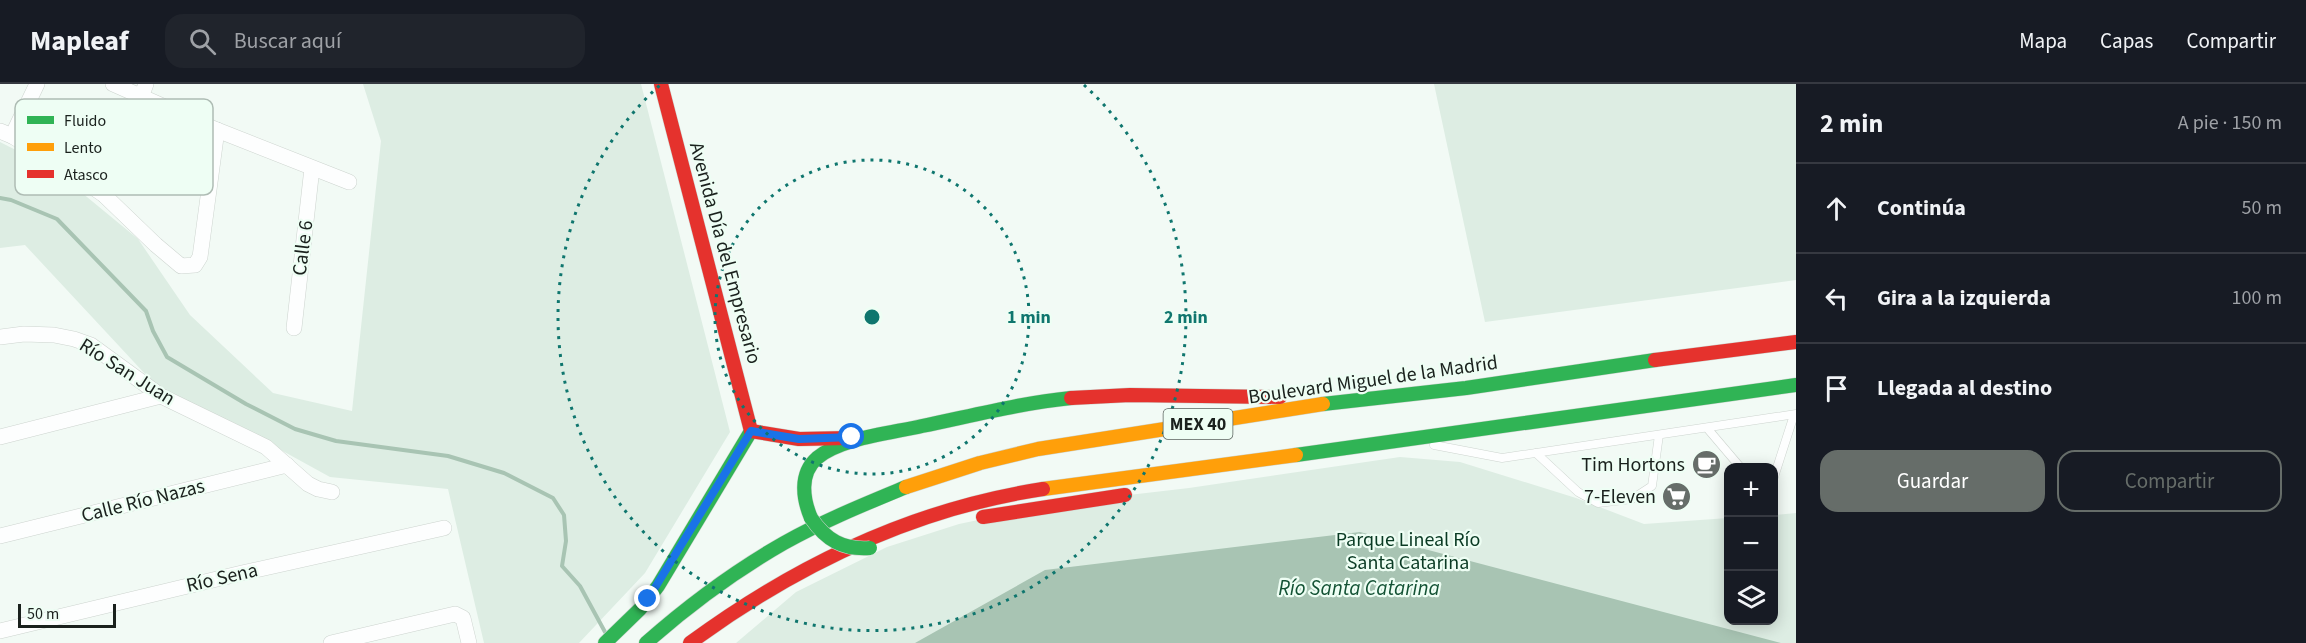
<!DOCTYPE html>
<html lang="es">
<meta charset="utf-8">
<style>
body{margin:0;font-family:"Source Sans 3",sans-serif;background:#20242c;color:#f1f3f6}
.controls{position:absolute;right:18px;bottom:18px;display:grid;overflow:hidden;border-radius:12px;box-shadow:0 3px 15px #0003}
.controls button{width:54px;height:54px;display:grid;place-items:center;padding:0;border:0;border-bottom:2px solid #363941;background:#171b24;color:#f1f3f6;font:30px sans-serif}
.scale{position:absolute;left:18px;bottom:15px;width:98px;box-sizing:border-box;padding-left:6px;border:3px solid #1a211d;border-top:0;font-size:16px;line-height:21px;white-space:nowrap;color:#1a211d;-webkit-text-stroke:4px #eefef4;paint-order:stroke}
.stop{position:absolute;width:18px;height:18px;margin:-14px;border:4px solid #1a73e8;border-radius:50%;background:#fff}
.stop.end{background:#1a73e8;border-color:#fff;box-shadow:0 2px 6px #0008}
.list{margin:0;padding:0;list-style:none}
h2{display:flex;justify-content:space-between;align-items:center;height:78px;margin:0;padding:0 24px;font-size:26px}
h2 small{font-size:20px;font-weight:400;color:#9ea1a6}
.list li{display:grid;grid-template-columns:39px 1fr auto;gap:18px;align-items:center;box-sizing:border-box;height:90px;padding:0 24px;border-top:2px solid #363941}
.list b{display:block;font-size:22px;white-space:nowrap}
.list em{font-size:20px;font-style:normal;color:#9ea1a6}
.actions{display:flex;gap:12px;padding:18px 24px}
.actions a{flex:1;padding:14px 0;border:2px solid #666d69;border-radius:18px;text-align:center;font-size:21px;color:#666d69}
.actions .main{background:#666d69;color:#fff}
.icon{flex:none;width:33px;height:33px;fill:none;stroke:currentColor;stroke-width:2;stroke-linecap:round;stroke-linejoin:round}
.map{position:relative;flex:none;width:1796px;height:559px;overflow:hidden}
header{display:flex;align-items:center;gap:36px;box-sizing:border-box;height:84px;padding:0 30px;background:#171b24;border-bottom:2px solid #363941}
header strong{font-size:28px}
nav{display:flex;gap:33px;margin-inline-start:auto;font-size:21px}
.search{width:420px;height:54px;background:#20242c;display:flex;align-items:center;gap:15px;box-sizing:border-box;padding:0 21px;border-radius:18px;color:#9ea1a6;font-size:22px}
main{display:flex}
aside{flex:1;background:#171b24}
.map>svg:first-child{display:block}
.green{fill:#ddede3}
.water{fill:#a8c4b3}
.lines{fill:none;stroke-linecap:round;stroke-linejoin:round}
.stream{stroke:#a8c4b3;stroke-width:4}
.lane-casing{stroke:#cdd4cf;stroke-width:9}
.street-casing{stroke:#cdd4cf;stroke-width:16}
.fast-casing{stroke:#cdd4cf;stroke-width:15}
.slow-casing{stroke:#cdd4cf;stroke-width:15}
.jam-casing{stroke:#cdd4cf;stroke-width:15}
.lane{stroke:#fdfefe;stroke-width:8}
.street{stroke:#fdfefe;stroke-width:15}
.fast{stroke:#30b455;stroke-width:14}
.slow{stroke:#ff9f0a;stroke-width:14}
.jam{stroke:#e5322d;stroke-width:14}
.fast-bridge-casing{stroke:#cdd4cf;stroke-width:15;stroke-linecap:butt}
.fast-bridge{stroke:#30b455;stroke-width:14}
.route{stroke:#1a73e8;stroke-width:8}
.ring{fill:none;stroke:#0f766e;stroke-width:3;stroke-dasharray:3 6}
.labels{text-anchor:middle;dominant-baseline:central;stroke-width:4.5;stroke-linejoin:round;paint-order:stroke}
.shield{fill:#eefef4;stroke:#5a635e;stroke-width:1.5}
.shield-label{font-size:18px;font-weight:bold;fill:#1a211d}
.street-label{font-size:20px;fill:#1a211d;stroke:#eefef4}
.poi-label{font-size:20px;fill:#1a211d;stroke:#eefef4;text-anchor:end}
.park-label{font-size:20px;fill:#093a23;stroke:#eefef4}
.water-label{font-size:21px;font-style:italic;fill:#135234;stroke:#eefef4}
.key{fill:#eefef4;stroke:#aebcb4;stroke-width:1.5}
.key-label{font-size:16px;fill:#1a211d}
.centre{fill:#0f766e;stroke:#eefef4;stroke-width:3}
.ring-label{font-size:18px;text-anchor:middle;font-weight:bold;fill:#0f766e;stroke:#eefef4;stroke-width:4.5;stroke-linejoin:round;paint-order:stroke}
</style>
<header>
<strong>Mapleaf</strong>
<div class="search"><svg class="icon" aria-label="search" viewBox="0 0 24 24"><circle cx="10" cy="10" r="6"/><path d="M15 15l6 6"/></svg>Buscar aquí</div>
<nav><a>Mapa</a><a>Capas</a><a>Compartir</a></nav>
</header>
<main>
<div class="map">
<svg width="1796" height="559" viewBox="0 0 1796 559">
<rect width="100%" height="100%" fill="#f2faf5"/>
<g class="green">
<path d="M363,0H641L730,348L645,489L579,559H484L448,405L330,393L250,349L160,306L25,161L0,164V58L53,85L138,155L190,231L273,309L352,327L381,57Z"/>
<path d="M1434,0H1796V196L1485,238Z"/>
<path d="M1400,373L1460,378L1576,414L1644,440L1728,434V536H1774V431L1796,429V559H736L796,508L887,463L959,440L1060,419L1189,404Z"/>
</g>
<path class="water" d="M1360,448L1781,559H915L1045,486Z"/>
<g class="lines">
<path class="stream" d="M0,114L11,116L57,135L146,227L153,247L167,273L246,320L295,345L336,357L448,372L504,389L553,414L564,431L566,457L562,482L580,502L605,548"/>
<defs>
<g id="lane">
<path d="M1707,344L1741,384"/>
<path d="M1434,361L1502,374L1796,330"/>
<path d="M1536,369L1578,408L1598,419L1632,415L1652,402L1659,351"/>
<path d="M1774,393L1794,331"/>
</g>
<g id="street">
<path d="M113,0L217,46L349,98"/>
<path d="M0,47L12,52L63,83L104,111L156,161L181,182L195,181L200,173L217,46"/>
<path d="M12,52L37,0"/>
<path d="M104,111L146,0"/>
<path d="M294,244L312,84"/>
<path d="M0,253L24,250L54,251L74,255L91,261L161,312L266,363L308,400L318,405L332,408"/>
<path d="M0,353L161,312"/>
<path d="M0,452L287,381"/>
<path d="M0,547L242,489L444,444"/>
<path d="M331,559L455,530L463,534L469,559"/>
</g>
<g id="fast">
<path d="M1323,320L1466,304L1655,276"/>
<path d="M1296,371L1796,301"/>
<path d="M811,434C803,415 799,390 817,374C841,354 892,349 922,342C971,332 1021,319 1071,314"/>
<path d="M605,559L640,525L658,502L751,347"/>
<path d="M646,559C689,521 735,487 784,459C823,437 865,420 906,403"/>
</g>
<g id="slow">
<path d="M906,403L980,379L1038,365L1323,320"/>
<path d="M1043,405L1296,371"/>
</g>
<g id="jam">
<path d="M661,0L751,347"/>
<path d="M1655,276L1796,258"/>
<path d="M1071,314L1130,311L1280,313"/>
<path d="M751,347L799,355L850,354"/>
<path d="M983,433L1125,411"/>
<path d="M690,559C796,481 912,425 1043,405"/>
</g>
</defs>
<use href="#lane" class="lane-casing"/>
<use href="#street" class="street-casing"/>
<use href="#fast" class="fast-casing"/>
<use href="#slow" class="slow-casing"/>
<use href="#jam" class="jam-casing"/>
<use href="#lane" class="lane"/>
<use href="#street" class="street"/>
<use href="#fast" class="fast"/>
<use href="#slow" class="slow"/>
<use href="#jam" class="jam"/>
<defs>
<path id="fast-bridge" d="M811,434C826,456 843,466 870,464"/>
</defs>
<use href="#fast-bridge" class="fast-bridge-casing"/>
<use href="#fast-bridge" class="fast-bridge"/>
</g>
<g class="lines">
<path class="route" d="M648,515L751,347L799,355L852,353"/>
</g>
<g class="ring">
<circle cx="872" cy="233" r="157"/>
<path d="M1084 1A314 314 0 1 1 660 1"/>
</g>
<defs>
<symbol id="cafe-disc" viewBox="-11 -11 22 22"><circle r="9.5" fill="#666d69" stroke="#eefef4"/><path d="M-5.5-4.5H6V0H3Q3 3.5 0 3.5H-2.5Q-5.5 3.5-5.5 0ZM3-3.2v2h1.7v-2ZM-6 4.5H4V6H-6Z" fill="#fff"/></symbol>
<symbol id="supermarket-disc" viewBox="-11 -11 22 22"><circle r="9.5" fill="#666d69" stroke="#eefef4"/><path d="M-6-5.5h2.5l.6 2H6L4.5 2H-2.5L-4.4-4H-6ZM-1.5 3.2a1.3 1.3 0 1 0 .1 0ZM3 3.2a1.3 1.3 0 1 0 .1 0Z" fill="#fff"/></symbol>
</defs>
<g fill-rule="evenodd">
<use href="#cafe-disc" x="1690" y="364" width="33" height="33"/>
<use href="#supermarket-disc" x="1660" y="396" width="33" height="33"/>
</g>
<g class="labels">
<rect class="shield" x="1163.5" y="325" width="69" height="30" rx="4.5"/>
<g class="shield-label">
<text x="1198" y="340">MEX 40</text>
</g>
<g class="street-label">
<text transform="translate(303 164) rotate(-83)">Calle 6</text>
<text transform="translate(725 169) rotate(75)">Avenida Día del Empresario</text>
<text transform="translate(127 288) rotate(32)">Río San Juan</text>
<text transform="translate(1373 296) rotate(-8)">Boulevard Miguel de la Madrid</text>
<text transform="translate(143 417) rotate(-14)">Calle Río Nazas</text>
<text transform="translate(222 494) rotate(-13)">Río Sena</text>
</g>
<g class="poi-label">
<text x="1685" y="381">Tim Hortons</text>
<text x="1656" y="413">7-Eleven</text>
</g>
<g class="park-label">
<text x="1408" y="456">Parque Lineal Río<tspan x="1408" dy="23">Santa Catarina</tspan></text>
</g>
<g class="water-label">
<text x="1359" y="504">Río Santa Catarina</text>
</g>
</g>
<rect x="15" y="15" width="198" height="96" rx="9" class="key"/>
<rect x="27" y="32" width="27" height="8" fill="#30b455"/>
<rect x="27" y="59" width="27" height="8" fill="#ff9f0a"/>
<rect x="27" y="86" width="27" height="8" fill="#e5322d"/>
<g class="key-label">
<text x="64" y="42">Fluido</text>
<text x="64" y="69">Lento</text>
<text x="64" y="96">Atasco</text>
</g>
<circle cx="872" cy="233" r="9" class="centre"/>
<g class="ring-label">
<text x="1029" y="239">1 min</text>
<text x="1186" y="239">2 min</text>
</g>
</svg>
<div class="controls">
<button>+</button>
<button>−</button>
<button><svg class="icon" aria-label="layers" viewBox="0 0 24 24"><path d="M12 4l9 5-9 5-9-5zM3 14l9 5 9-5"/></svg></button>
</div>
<div class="scale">50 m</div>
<div class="stop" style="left:852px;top:353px"></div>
<div class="stop end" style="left:648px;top:515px"></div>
</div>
<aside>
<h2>2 min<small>A pie · 150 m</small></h2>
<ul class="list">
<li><svg class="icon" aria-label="ahead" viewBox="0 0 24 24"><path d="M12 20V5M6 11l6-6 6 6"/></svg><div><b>Continúa</b></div><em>50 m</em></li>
<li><svg class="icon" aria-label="left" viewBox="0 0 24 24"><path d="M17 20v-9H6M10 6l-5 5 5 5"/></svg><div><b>Gira a la izquierda</b></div><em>100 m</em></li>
<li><svg class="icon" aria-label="arrive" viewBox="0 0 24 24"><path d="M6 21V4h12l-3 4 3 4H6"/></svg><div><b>Llegada al destino</b></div></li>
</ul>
<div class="actions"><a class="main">Guardar</a><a>Compartir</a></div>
</aside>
</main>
